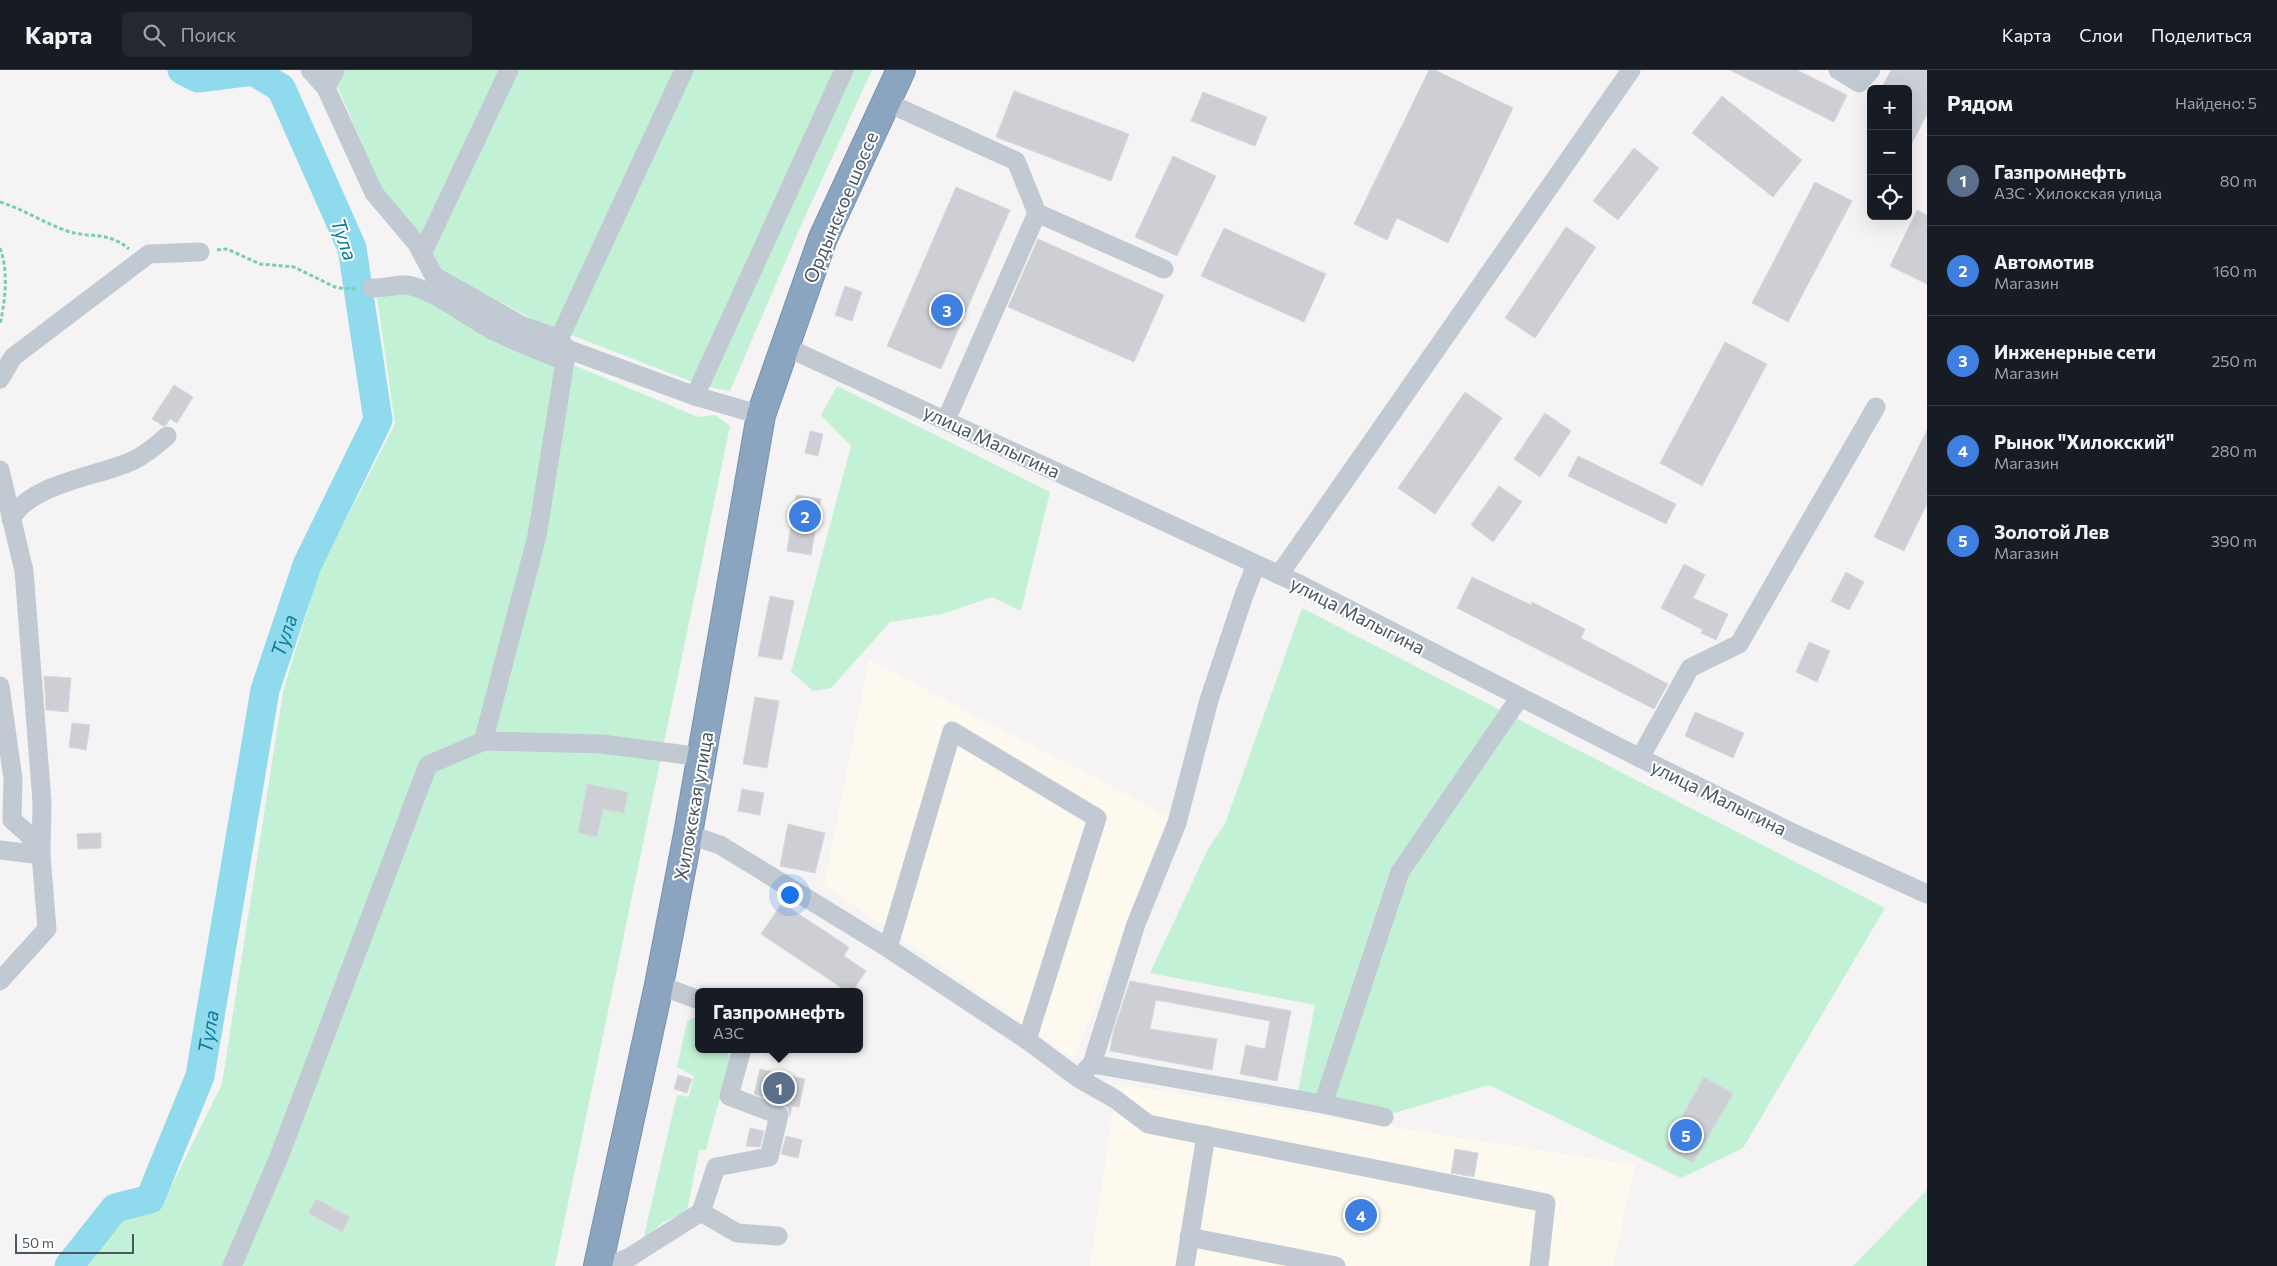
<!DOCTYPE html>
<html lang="ru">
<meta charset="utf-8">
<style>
body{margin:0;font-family:Commissioner,sans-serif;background:#242831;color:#f1f3f6}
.controls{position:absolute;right:15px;top:15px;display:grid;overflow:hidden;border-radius:8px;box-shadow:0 5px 20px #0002}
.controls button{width:45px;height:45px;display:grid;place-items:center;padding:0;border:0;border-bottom:1px solid #363941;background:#171b24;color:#f1f3f6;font:25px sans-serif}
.scale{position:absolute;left:15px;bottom:12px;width:119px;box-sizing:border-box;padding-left:5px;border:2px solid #4a5661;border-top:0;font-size:14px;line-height:18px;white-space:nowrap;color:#4a5661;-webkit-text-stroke:4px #fff;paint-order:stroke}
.you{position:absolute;left:789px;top:824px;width:18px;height:18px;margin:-12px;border:4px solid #fff;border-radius:50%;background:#1a73e8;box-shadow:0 0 0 8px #1a73e833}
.badge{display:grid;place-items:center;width:32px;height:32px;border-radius:50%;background:#1a73e8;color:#fff;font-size:16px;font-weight:700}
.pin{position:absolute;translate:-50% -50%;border:2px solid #fff;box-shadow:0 1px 5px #0006}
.popup{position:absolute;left:695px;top:918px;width:168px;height:65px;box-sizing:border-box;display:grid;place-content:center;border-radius:8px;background:#171b24;filter:drop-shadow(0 1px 4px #0005);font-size:16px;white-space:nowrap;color:#9ea1a6}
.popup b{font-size:19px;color:#f1f3f6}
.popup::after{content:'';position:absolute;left:50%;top:100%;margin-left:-10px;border:10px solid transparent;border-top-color:#171b24}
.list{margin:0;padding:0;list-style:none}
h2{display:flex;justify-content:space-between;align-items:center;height:65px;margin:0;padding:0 20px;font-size:21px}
h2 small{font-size:16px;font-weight:400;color:#9ea1a6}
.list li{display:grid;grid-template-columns:32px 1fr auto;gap:15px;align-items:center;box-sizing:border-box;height:90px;padding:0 20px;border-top:1px solid #363941}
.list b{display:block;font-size:19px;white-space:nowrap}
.list p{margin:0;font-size:16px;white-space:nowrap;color:#9ea1a6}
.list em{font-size:16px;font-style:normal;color:#9ea1a6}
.icon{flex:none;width:28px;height:28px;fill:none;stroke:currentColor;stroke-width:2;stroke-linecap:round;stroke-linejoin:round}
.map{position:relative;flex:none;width:1927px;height:1196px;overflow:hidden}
header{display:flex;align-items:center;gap:30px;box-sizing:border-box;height:70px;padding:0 25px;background:#171b24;border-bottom:1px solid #363941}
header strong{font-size:24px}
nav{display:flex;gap:28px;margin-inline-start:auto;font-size:18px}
.search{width:350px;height:45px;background:#242831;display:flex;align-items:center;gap:12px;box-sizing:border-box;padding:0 18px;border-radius:8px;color:#9ea1a6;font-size:19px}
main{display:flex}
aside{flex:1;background:#171b24}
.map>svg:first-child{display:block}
.commercial{fill:#fdf9ef}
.green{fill:#c3f1d5}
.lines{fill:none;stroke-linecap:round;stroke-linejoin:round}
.river{stroke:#90daee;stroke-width:29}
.building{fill:#cdcfd5;stroke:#d7d9de}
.highway-casing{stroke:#7690ad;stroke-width:30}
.path{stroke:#7ad0a6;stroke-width:3;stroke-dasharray:4 2.5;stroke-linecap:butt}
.minor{stroke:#c1cad2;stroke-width:19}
.highway{stroke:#8ba5c1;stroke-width:28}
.labels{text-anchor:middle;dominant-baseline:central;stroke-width:4;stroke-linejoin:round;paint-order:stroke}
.street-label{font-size:19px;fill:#4a5661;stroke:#fff}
.water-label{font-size:20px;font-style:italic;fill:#0c7c9b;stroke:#fff}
</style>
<header>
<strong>Карта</strong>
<div class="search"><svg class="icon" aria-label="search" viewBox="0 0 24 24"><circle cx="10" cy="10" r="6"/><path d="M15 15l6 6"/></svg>Поиск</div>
<nav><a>Карта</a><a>Слои</a><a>Поделиться</a></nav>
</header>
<main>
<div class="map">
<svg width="1927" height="1196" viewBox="0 0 1927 1196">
<rect width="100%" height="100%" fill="#f5f3f3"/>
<g class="commercial">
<path d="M869,590L1168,746L1074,989L824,815Z"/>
<path d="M1117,1014L1635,1095L1613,1196H1090Z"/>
</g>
<g class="green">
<path d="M321,0H872L799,160L730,321L703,316L543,254L442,202L384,125L333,6Z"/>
<path d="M400,205L430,213L528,276L698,347L715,345L730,356L555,1196H86L120,1152L160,1139L222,1014L283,622L319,502L395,354L375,213Z"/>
<path d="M837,316L1050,422L1021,541L992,527L943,544L890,552L831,618L813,621L791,602L851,376L821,345Z"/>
<path d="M1302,538L1885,838L1743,1078L1681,1108L1489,1015L1394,1043L1298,1022L1315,935L1150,903L1208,779L1225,754Z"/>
<path d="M699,946V979H726L730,989L706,1080H699L687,1141L662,1153L643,1170L677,1025L689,1027L694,1006L677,997L687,951Z"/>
<path d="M1927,1120V1196H1853Z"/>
</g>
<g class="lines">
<path class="river" id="s1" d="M69,1196L115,1138L150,1129L200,1006L265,620L307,495L378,350L352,178L281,18L253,1L198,8L182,0"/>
</g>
<g class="building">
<path d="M1429,0H1435L1513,38L1448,173L1397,148L1387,170L1354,154Z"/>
<path d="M1730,0H1797L1847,25L1834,52Z"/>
<path d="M1891,0H1927V44L1908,81V19H1881Z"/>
<path d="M1014,21L1129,64L1111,111L996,67Z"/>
<path d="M1203,22L1267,47L1255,76L1191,51Z"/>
<path d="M1722,26L1802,90L1773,127L1692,63Z"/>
<path d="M1634,78L1659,98L1618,150L1593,131Z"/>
<path d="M1173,86L1216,106L1177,186L1135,167Z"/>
<path d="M1815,112L1852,131L1788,252L1752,233Z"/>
<path d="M956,117L1010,140L941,299L887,276Z"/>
<path d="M1917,140L1927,145V214L1890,196Z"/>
<path d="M1566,157L1596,177L1535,268L1505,248Z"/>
<path d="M1224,158L1326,204L1304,252L1201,206Z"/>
<path d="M1038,169L1164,225L1134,292L1008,237Z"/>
<path d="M845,216L862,222L852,251L835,245Z"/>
<path d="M1725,272L1767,294L1702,416L1660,393Z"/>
<path d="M174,315L193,327L177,353L170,349L166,355L163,356L152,349Z"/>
<path d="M1465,322L1502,348L1435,444L1398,418Z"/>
<path d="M1545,343L1571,361L1540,407L1514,389Z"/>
<path d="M1927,360V434L1904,481L1874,467Z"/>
<path d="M810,361L823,364L818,386L805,383Z"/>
<path d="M1578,386L1676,434L1666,454L1568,406Z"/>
<path d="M1499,416L1522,432L1493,472L1471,455Z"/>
<path d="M796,425L821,429L811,485L787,481Z"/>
<path d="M1684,494L1705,505L1693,528L1728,544L1716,570L1701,563L1703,560L1661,538Z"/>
<path d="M1846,502L1864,512L1849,540L1831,531Z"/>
<path d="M1472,507L1531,535L1532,532L1585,559L1581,568L1668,614L1654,639L1457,538Z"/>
<path d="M770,526L794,531L782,590L758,586Z"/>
<path d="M1809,572L1830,581L1817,612L1796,602Z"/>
<path d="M44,606L71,608L68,642L46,640Z"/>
<path d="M755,627L779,631L767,698L743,694Z"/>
<path d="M1695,642L1744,663L1733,688L1685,666Z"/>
<path d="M72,653L90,655L86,680L69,677Z"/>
<path d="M587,714L628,722L624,743L603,739L597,767L578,763Z"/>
<path d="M742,719L764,723L760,745L738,741Z"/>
<path d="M788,754L825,763L815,803L780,796Z"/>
<path d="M101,763V778L78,779L77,764Z"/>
<path d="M782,833L849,877L844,886L866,901L852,922H848L761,864Z"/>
<path d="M1130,911L1291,941L1277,1011L1240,1004L1246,975L1265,979L1270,951L1156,930L1150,959L1217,969L1212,1000L1110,981L1113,963Z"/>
<path d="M760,999L805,1009L799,1037L792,1036L790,1046L788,1038L783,1035L754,1024Z"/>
<path d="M678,1005L692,1009L687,1023L674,1019Z"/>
<path d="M1704,1007L1733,1024L1693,1093L1665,1077Z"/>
<path d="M750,1058L764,1061L760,1077L746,1076Z"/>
<path d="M786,1066L802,1070L798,1088L781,1084Z"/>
<path d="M1455,1079L1478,1083L1474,1107L1451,1103Z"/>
<path d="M316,1129L350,1147L342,1162L308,1143Z"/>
</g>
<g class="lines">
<defs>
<path id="highway" d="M598,1196L659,915L688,764L761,345L823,168L901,0"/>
</defs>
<use href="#highway" class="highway-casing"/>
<g class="path">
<path d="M0,132C23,139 44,153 67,161C91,169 106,160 129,179"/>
<path d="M0,178C9,203 5,230 0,255"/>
<path d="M217,180L227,179L260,194L294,197L337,218L356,219"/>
</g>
<g class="minor">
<path d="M310,0L326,18L374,123L417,174L434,206L521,255L559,269L567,279L695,326L761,345"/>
<path d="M1838,0L1859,13L1871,0"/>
<path d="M326,18L335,0"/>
<path d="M886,32L1016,91L1037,143L1164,199"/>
<path d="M422,184L509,0"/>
<path d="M372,218C383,218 397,215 406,215C432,218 470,249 494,261C517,272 541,282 565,291"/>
<path d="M559,269L684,0"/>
<path d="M784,276L1297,513L1640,688L1793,763L1927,824"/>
<path d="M0,309L13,287L149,184L200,182"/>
<path d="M695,326L844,0"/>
<path d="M946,350L1037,143"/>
<path d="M0,400L24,501L42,732L41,785L47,859L0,911"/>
<path d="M11,449C31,413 97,407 132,391C145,385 156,376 167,366"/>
<path d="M1279,505L1631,0"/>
<path d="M0,616L13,709L12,750L27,763L41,785"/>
<path d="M483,672L537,466L567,279"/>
<path d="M1640,688L1690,598L1739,574L1876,337"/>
<path d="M688,764L720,775L888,878L1027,970L1078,1008L1115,1029L1148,1054L1546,1133L1539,1196"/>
<path d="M0,780L41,785"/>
<path d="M888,878L952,661L1097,748L1027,970"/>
<path d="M659,915L699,930"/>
<path d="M1092,994L1136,854L1177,753L1209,630L1244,525L1256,495"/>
<path d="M1084,1002L1092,994L1323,1034L1384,1047"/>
<path d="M1323,1034L1400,802L1520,627"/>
<path d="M701,1142L737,1163L778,1166"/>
<path d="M1189,1167L1336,1196"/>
<path d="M232,1196L279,1087L428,695L484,671L602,674L702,687"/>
<path d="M608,1196L630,1187L701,1142L716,1097L769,1087L779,1045L729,1026L742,979"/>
<path d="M1185,1196L1206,1065"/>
</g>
<use href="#highway" class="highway"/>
</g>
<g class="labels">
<g class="street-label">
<text transform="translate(840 137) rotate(-67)">Ордынское шоссе</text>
<text transform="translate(992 371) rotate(25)">улица Малыгина</text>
<text transform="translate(1358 545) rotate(27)">улица Малыгина</text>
<text transform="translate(1719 727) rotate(26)">улица Малыгина</text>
<text transform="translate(693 736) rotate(-80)">Хилокская улица</text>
</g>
<g class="water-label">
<text transform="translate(345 169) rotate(71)">Тула</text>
<text stroke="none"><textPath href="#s1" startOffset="692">Тула</textPath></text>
<text stroke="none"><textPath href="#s1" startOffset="288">Тула</textPath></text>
</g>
</g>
</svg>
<div class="controls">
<button>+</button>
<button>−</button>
<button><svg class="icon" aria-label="locate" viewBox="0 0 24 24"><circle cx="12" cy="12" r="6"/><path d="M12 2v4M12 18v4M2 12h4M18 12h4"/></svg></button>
</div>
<div class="scale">50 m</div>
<div class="you"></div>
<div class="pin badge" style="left:779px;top:1018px;background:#5c6f8a">1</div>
<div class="popup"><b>Газпромнефть</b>АЗС</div>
<div class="pin badge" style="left:805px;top:446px;background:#3f7fe0">2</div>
<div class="pin badge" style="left:947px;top:240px;background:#3f7fe0">3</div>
<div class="pin badge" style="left:1361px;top:1145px;background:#3f7fe0">4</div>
<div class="pin badge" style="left:1686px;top:1065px;background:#3f7fe0">5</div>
</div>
<aside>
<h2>Рядом<small>Найдено: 5</small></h2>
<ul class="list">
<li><span class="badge" style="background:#5c6f8a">1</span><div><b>Газпромнефть</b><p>АЗС · Хилокская улица</p></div><em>80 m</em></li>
<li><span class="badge" style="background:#3f7fe0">2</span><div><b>Автомотив</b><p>Магазин</p></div><em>160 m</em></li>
<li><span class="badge" style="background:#3f7fe0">3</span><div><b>Инженерные сети</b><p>Магазин</p></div><em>250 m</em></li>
<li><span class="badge" style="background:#3f7fe0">4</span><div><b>Рынок &quot;Хилокский&quot;</b><p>Магазин</p></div><em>280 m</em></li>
<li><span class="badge" style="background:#3f7fe0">5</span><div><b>Золотой Лев</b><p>Магазин</p></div><em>390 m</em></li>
</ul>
</aside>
</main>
